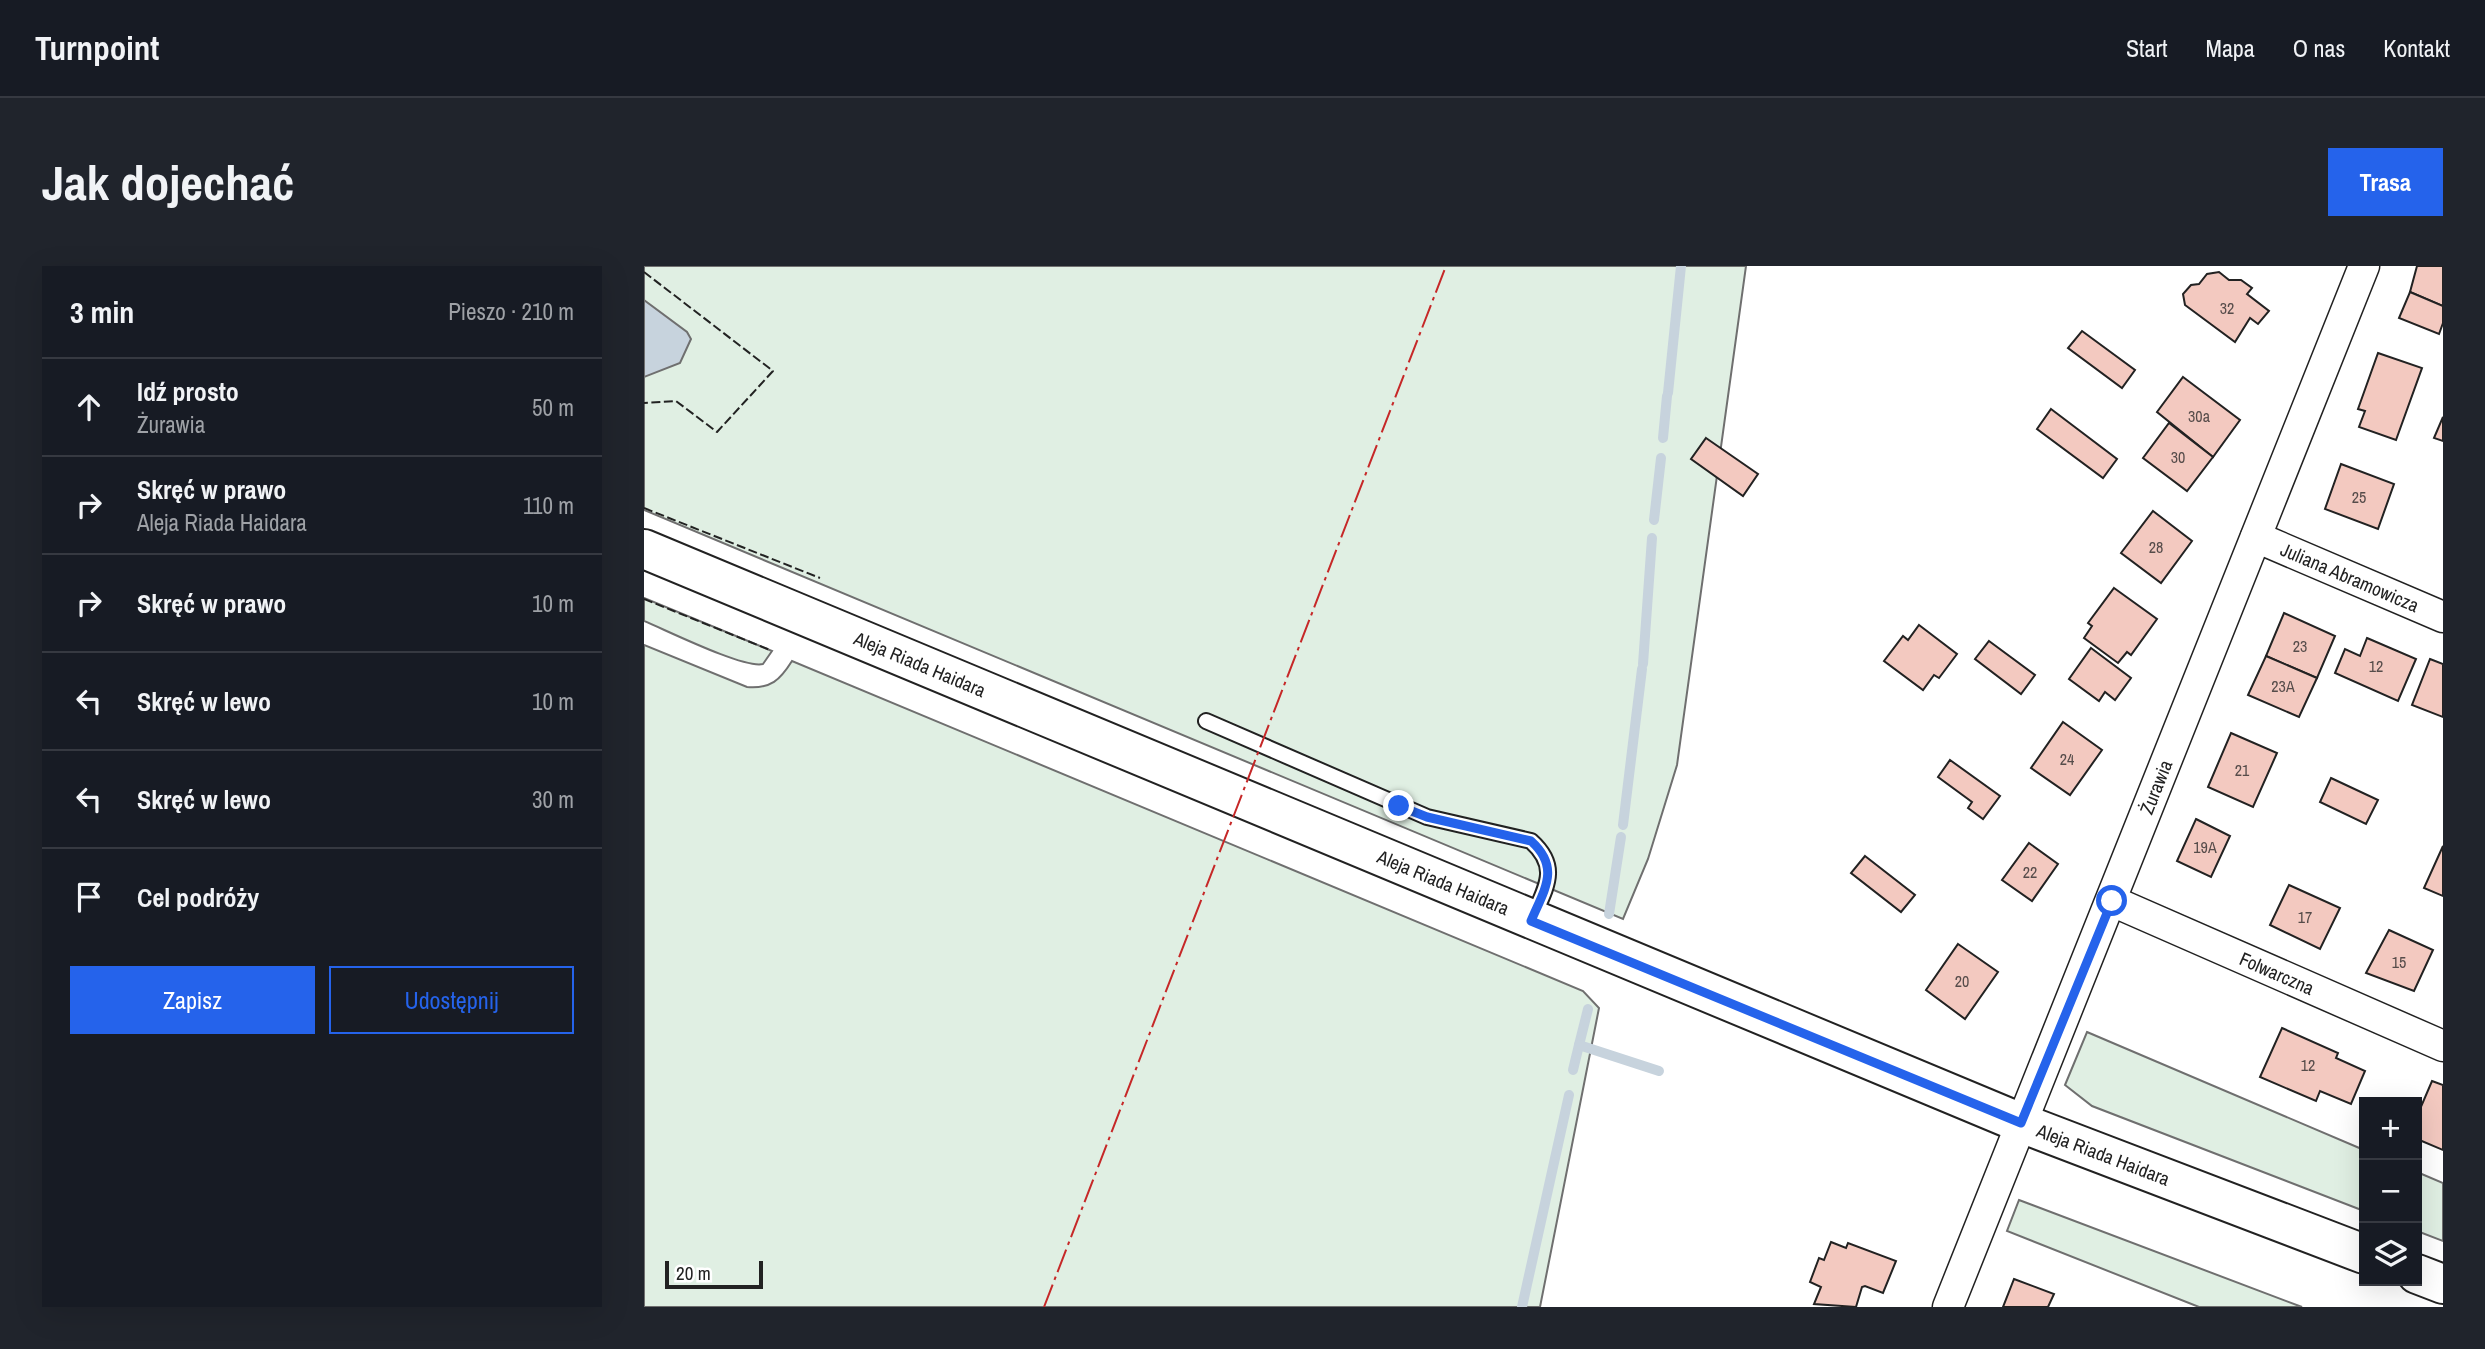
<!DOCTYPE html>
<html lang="pl">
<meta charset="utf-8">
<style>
body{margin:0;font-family:"Archivo Narrow",sans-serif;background:#20242c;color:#f1f3f6}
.controls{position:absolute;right:21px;bottom:21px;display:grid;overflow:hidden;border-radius:0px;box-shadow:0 7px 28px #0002}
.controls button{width:63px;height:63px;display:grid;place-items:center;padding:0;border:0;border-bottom:2px solid #363941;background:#171b24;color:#f1f3f6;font:35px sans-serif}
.scale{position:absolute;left:21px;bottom:18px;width:98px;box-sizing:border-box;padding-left:7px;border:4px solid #222;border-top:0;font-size:19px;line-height:24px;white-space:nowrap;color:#222;-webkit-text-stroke:5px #fff;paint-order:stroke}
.stop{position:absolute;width:21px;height:21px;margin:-16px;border:5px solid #2563eb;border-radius:50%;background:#fff}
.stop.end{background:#2563eb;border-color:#fff;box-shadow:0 2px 7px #0008}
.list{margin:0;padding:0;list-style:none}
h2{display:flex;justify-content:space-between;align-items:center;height:91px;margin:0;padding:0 28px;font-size:30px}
h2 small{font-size:23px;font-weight:400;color:#9ea1a6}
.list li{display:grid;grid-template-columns:46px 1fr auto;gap:21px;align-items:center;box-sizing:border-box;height:98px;padding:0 28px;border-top:2px solid #363941}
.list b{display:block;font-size:26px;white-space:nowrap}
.list p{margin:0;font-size:23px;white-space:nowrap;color:#9ea1a6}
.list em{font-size:23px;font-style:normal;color:#9ea1a6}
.actions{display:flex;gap:14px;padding:21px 28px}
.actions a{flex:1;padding:16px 0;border:2px solid #2563eb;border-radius:0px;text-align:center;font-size:24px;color:#2563eb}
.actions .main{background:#2563eb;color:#fff}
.icon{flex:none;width:38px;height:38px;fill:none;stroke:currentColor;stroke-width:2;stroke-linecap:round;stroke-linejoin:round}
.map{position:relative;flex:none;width:1799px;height:1041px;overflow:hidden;border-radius:0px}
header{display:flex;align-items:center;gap:42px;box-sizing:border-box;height:98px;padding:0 35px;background:#171b24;border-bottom:2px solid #363941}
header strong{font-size:33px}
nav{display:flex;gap:38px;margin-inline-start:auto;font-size:24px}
.intro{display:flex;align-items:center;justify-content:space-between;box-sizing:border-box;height:168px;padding:0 42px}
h1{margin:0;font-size:49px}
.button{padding:18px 32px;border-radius:0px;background:#2563eb;color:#fff;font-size:24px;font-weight:700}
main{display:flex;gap:42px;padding:0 42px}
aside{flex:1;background:#171b24;border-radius:0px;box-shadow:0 7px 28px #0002}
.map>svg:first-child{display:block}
.green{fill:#e0efe3;stroke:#6f6f6f;stroke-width:2}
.water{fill:#c7d3dd;stroke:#6f6f6f;stroke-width:2}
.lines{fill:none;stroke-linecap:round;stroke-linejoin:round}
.stream{stroke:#c7d3dd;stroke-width:10}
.building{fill:#f3c9c0;stroke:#222;stroke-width:2}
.lane-casing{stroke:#222;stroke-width:18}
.street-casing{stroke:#222;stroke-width:33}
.secondary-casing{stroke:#222;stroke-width:42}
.lane{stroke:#fff;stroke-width:14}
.street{stroke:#fff;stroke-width:30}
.secondary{stroke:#fff;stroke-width:38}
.fence{stroke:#222;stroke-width:2;stroke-dasharray:9 3.5;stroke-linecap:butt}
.power{stroke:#c62828;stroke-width:2;stroke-dasharray:24 5 3.5 5;stroke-linecap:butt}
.route{stroke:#2563eb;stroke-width:9}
.labels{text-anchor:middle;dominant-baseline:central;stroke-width:5;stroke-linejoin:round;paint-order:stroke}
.number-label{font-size:16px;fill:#564c4a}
.street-label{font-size:19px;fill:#222;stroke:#fff}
</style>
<header>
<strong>Turnpoint</strong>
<nav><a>Start</a><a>Mapa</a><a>O nas</a><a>Kontakt</a></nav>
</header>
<div class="intro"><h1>Jak dojechać</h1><a class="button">Trasa</a></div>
<main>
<aside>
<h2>3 min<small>Pieszo · 210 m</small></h2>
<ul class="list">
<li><svg class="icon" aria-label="ahead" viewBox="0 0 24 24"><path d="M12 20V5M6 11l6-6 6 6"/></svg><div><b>Idź prosto</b><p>Żurawia</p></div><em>50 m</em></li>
<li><svg class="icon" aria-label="right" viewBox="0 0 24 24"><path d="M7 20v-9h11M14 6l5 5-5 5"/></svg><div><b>Skręć w prawo</b><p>Aleja Riada Haidara</p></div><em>110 m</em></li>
<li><svg class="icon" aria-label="right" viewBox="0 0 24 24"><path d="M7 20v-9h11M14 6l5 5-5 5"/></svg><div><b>Skręć w prawo</b></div><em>10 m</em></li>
<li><svg class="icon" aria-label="left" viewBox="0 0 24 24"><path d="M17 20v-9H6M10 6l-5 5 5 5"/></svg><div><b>Skręć w lewo</b></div><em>10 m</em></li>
<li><svg class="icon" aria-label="left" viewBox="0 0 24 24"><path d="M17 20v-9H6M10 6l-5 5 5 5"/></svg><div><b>Skręć w lewo</b></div><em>30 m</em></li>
<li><svg class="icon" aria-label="arrive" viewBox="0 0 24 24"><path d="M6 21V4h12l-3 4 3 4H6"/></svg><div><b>Cel podróży</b></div></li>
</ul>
<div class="actions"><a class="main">Zapisz</a><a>Udostępnij</a></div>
</aside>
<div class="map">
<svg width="1799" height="1041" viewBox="0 0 1799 1041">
<rect width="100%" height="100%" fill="#fff"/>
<g class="green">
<path d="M0,0H1102L1033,499L1004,593L979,653L0,244Z"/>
<path d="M0,332L128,385L119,398C100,403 22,364 0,355Z"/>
<path d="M0,379L103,421C127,423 136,414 148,395L939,725L955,742L896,1041H0Z"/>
<path d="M1443,766L1720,884V945L1448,840L1421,819Z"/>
<path d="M1773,906L1799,917V975L1773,965Z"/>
<path d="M1375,934L1658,1041H1555L1363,965Z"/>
</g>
<path class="water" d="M0,34L43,66L47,73L36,97L0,111Z"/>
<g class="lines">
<g class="stream">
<path d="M1024,127L1037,0"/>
<path d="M1019,172L1023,130"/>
<path d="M1010,254L1017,192"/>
<path d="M999,398L1008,272"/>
<path d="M979,559L998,403"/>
<path d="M965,648L977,571"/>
<path d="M935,779L944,743"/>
<path d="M929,804L935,779L1015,805"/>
<path d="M878,1041L925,829"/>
</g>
</g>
<g class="building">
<path d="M1773,0H1799V40L1766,26Z"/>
<path d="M1575,6L1585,14H1597L1608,22L1603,28L1625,45L1614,58L1606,52L1591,76L1541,39L1539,28L1547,19L1555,18L1563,8Z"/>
<path d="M1766,26L1799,40V57L1795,68L1755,52Z"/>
<path d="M1438,65L1491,104L1478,122L1424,82Z"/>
<path d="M1734,87L1778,102L1752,174L1715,161L1721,145L1714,143Z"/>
<path d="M1539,111L1596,154L1569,191L1513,146Z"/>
<path d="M1407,143L1473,193L1459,212L1393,163Z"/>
<path d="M1799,151V175L1790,172Z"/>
<path d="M1525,157L1569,191L1543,225L1499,192Z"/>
<path d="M1062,172L1114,208L1099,230L1047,193Z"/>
<path d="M1697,198L1750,218L1734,263L1681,243Z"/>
<path d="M1509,245L1548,275L1517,317L1477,287Z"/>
<path d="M1470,322L1513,353L1487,389L1483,386L1474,397L1440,372L1448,360L1444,357Z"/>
<path d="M1640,347L1691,370L1673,412L1622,390Z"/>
<path d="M1275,359L1313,388L1295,412L1290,409L1279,424L1240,395L1259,370L1264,374Z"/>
<path d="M1723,372L1772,393L1754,435L1691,407L1701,383L1716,390Z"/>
<path d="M1345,375L1391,409L1377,428L1331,393Z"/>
<path d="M1447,382L1487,412L1471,434L1461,426L1455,435L1425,413Z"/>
<path d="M1622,390L1673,412L1655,451L1604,429Z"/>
<path d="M1786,393L1799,398V451L1768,439Z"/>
<path d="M1419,456L1458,484L1426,529L1387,502Z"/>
<path d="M1587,467L1633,487L1609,541L1564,521Z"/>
<path d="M1306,494L1356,530L1339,553L1324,542L1328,536L1294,511Z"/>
<path d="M1687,512L1734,534L1722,558L1676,536Z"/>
<path d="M1552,553L1586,570L1567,611L1533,595Z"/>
<path d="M1385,577L1414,598L1388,635L1358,614Z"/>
<path d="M1799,580V630L1780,622Z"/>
<path d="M1221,590L1271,629L1257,646L1207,607Z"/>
<path d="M1645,619L1696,642L1676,683L1626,659Z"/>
<path d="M1745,664L1789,684L1770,725L1722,707Z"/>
<path d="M1314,678L1354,706L1321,753L1282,724Z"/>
<path d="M1638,762L1694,787L1692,792L1721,805L1707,838L1676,825L1672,835L1616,811Z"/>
<path d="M1788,815L1799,819V884L1773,873V850Z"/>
<path d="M1187,976L1202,982L1204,977L1252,995L1239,1027L1221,1020L1218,1021L1212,1041L1170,1038L1177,1021L1166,1016L1175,992L1180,994Z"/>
<path d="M1370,1013L1410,1028L1404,1041H1359Z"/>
</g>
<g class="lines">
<defs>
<path id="lane" d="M562,455L783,551L887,575C916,601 902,621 889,651"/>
<g id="street">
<path id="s1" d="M1612,271L1799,351"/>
<path id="s2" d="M1468,635L1799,780"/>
<path id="s3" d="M1304,1041L1720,0"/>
</g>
<g id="secondary">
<path id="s4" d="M0,283L1377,857L1720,988"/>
<path d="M1773,1008L1799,1018"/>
</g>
</defs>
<use href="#lane" class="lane-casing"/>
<use href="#street" class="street-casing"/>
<use href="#secondary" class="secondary-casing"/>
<use href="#lane" class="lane"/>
<use href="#street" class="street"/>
<use href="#secondary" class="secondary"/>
<g class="fence">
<path d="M0,6L129,105L73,166L32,135L0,137"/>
<path d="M0,242L176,312"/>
<path d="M0,333L126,384"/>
</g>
<path class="power" d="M400,1041L802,0"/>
</g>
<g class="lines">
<path class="route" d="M755,540L783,551L887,575C917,602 900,624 887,655L1377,857L1468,635"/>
</g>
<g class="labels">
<g class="number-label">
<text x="1583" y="42">32</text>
<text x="1555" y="150">30a</text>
<text x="1534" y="191">30</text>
<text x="1715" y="231">25</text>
<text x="1512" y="281">28</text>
<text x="1656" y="380">23</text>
<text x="1732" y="400">12</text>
<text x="1639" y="420">23A</text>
<text x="1423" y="493">24</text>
<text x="1598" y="504">21</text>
<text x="1561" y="581">19A</text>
<text x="1386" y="606">22</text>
<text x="1661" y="651">17</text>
<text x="1755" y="696">15</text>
<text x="1318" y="715">20</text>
<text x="1664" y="799">12</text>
</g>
<g class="street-label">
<text stroke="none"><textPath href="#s1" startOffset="102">Juliana Abramowicza</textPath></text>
<text stroke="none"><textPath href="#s4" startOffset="299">Aleja Riada Haidara</textPath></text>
<text stroke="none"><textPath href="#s3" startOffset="560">Żurawia</textPath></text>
<text stroke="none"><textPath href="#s4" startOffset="866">Aleja Riada Haidara</textPath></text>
<text stroke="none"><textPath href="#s2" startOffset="180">Folwarczna</textPath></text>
<text stroke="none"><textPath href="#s4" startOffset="1580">Aleja Riada Haidara</textPath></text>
</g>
</g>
</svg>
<div class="controls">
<button>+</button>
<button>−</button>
<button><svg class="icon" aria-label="layers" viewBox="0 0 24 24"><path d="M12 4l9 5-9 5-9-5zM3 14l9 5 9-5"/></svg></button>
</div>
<div class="scale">20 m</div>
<div class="stop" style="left:1468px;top:635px"></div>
<div class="stop end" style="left:755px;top:540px"></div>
</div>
</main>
